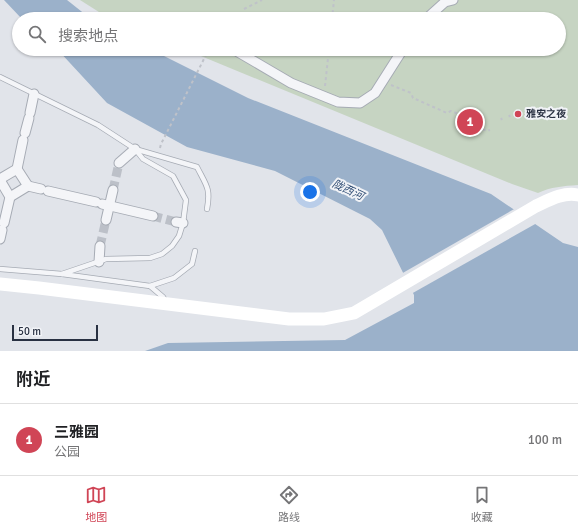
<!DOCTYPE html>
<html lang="zh">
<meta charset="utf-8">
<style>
body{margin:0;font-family:Signika,"Noto Sans SC",sans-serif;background:#f6f6f6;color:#202124}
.scale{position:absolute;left:12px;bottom:10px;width:86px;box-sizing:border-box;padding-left:4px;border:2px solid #293142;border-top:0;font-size:11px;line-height:14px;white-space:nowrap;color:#293142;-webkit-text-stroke:3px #f1f3f7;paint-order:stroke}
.you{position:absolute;left:310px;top:192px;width:14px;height:14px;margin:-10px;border:3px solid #fff;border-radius:50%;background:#1a73e8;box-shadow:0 0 0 6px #1a73e833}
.badge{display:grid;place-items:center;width:26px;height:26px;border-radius:50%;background:#d04556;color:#fff;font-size:13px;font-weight:700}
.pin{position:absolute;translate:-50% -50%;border:2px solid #fff;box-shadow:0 1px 4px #0006}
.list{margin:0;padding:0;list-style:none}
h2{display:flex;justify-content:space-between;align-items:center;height:52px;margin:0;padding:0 16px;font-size:17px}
h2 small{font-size:13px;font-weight:400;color:#757577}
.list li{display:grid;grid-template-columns:26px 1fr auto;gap:12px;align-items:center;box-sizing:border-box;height:72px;padding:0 16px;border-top:1px solid #e0e0e0}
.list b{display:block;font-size:15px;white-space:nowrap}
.list p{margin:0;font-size:13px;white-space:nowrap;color:#757577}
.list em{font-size:13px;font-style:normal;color:#757577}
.icon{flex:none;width:22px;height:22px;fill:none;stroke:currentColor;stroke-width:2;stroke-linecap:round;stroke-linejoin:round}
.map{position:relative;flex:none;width:578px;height:351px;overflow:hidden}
.search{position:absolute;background:#fff;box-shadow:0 1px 3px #0004;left:12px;right:12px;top:12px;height:44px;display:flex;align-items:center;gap:10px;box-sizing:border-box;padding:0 14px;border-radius:22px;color:#757577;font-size:15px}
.sheet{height:124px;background:#fff}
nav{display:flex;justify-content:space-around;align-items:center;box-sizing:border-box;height:56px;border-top:1px solid #e0e0e0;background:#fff;font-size:11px;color:#757577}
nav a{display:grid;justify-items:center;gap:2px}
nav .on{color:#d04556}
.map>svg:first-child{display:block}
.green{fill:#c6d4c2}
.water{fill:#9bb1ca}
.pier{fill:#e1e4ea}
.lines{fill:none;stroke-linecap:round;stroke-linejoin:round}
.street-tunnel{stroke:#bcc0c8;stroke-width:9;stroke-dasharray:9 4.5;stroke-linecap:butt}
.lane-casing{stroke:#a6abb4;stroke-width:6}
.street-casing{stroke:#a6abb4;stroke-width:11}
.path{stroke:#bfc2c9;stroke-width:2;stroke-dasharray:3 3;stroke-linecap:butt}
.lane{stroke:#f4f5f8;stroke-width:4.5}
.street{stroke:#f4f5f8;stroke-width:9}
.secondary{stroke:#fff;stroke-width:13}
.poi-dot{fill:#d04556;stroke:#f1f3f7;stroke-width:1.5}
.labels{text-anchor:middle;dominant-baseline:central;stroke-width:4;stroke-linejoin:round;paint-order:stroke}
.poi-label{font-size:10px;font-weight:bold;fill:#293142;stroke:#f1f3f7;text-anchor:start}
.water-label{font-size:11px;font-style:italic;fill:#324f76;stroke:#f1f3f7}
</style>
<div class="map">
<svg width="578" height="351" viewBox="0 0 578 351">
<rect width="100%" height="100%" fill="#e1e4ea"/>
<path class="green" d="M80,0H578V185C563,186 551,187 538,193L512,184L184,49H559V19H110Z"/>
<g class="water">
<path d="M4,0H67L91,19H22Z"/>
<path d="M57,49H150L248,98L491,194L563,243L578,247V351H145L168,343L345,340L414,303V295L382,230L370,219L275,171L187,147L107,103Z"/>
</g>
<path class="pier" d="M516,208L537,223L411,294L401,274Z"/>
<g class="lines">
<g class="street-tunnel">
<path d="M113,190L119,163"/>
<path d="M153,216L176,222"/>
<path d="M100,246L106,220"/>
</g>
<defs>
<g id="lane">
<path d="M0,77L98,125L135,149L197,167C206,185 211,188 207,209"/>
<path d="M0,269L62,274L150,286L163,297L166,302"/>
<path d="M62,274L106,259L150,258L162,254L172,246L179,236L183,223L186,200L173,176L143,159L135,149"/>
<path d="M150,286L174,278L192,264L195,251"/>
</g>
<g id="street">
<path d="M426,19L445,2L453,0"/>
<path d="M233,49L291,83L338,102L360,103L375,93L403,49"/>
<path d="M30,113L34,94"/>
<path d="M25,133L29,118"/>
<path d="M119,163L135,149"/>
<path d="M17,169L23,140"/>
<path d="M0,179L17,169L28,186L10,197"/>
<path d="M0,180L10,197L4,223"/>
<path d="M28,186L41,189"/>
<path d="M48,191L96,202"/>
<path d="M102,204L153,216"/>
<path d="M106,220L113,190"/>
<path d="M176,222L183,223"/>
<path d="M0,239L2,230"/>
<path d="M99,262L100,246"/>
</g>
</defs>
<use href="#lane" class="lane-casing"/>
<use href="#street" class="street-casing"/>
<g class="path">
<path d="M244,9L262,0"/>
<path d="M332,19L334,0"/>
<path d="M391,85L411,93L413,98L447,113L451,111L476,121V126L487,131L490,130"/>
<path d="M325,86L329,49"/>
<path d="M533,108V110"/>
<path d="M509,115L510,117"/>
<path d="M501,118L502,120"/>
<path d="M160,148L161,144L209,49"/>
</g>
<use href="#lane" class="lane"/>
<use href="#street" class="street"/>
<path class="secondary" d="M0,284L39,288L289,319H324L354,313L536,206C549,200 563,192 578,195"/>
</g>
<circle class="poi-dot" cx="518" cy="114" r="4"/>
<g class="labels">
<g class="poi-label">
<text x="526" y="114">雅安之夜</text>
</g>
<g class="water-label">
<text transform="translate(348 190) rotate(25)">陇西河</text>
</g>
</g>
</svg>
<div class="scale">50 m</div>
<div class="you"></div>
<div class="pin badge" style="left:470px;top:122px">1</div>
<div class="search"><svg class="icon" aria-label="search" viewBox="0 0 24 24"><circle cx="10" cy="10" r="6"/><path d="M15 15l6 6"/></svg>搜索地点</div>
</div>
<section class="sheet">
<h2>附近<small></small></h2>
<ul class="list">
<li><span class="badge">1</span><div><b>三雅园</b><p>公园</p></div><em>100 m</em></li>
</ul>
</section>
<nav>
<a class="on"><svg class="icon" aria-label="map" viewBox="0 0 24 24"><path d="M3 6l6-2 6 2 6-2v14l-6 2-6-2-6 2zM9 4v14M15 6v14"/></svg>地图</a>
<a><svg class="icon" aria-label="directions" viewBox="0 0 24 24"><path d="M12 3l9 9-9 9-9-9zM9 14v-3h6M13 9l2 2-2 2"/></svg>路线</a>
<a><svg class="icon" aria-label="saved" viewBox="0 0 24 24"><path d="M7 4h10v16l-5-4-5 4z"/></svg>收藏</a>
</nav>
